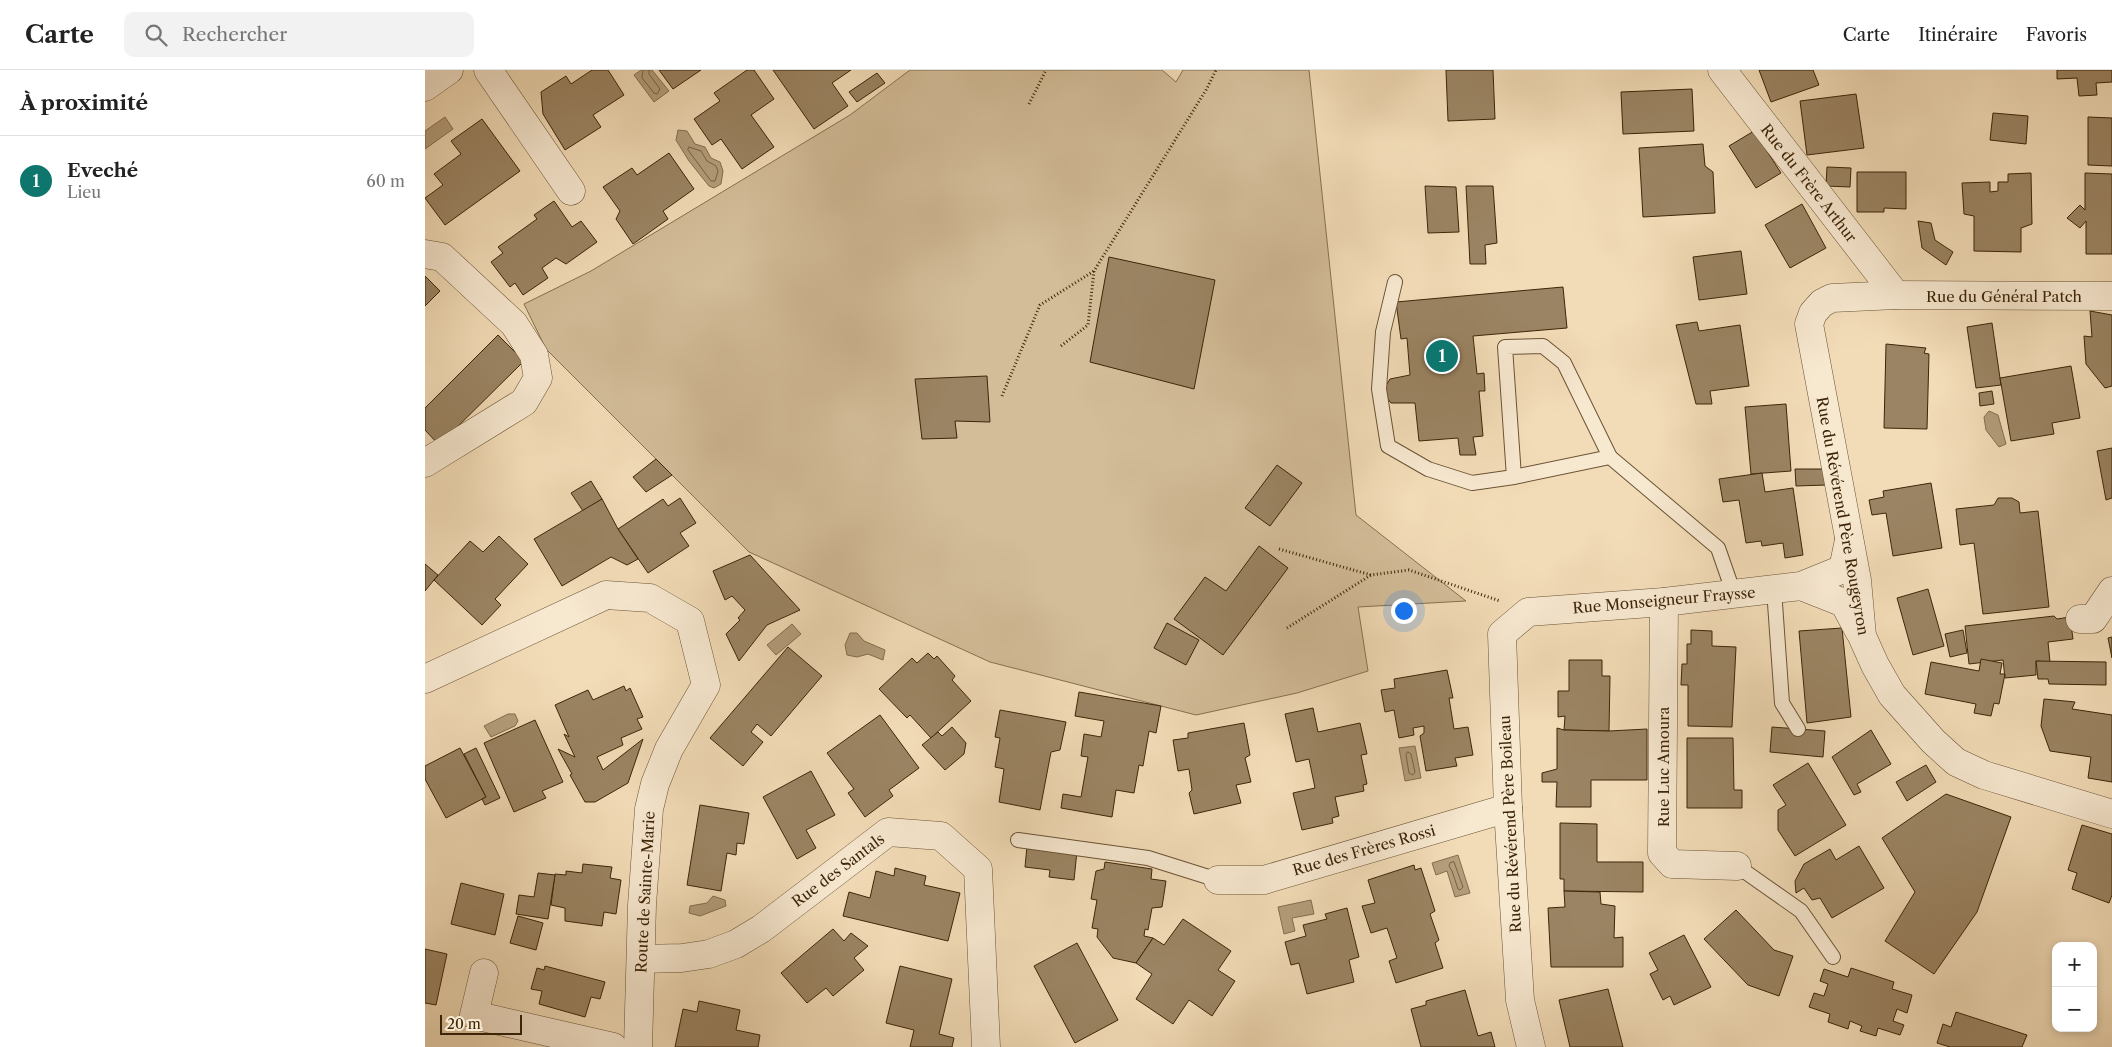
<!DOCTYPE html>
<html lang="fr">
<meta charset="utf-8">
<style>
body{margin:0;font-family:"Libre Caslon Text",serif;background:#f2f2f2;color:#222}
.controls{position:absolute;right:15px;bottom:15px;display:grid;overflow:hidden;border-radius:10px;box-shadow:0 2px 8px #0003}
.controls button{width:45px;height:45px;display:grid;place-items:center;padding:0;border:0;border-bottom:1px solid #e0e0e0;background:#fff;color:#222;font:25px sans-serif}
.scale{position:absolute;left:15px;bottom:12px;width:82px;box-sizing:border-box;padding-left:5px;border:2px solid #3d2508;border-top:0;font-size:14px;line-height:18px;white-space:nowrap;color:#3d2508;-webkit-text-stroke:4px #f7e8d0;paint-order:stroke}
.you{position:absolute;left:978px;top:540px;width:18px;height:18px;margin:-12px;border:4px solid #fff;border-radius:50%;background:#1a73e8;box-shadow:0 0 0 8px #1a73e833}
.badge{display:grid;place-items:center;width:32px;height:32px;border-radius:50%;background:#0f766e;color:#fff;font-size:16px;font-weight:700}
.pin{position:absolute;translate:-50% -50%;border:2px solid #fff;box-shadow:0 1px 5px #0006}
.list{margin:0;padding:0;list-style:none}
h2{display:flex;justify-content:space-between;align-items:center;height:65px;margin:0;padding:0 20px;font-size:21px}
h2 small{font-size:16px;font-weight:400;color:#767676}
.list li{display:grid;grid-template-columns:32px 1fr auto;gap:15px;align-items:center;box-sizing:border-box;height:90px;padding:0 20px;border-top:1px solid #e0e0e0}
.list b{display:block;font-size:19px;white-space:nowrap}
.list p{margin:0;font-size:16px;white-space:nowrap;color:#767676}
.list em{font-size:16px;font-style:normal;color:#767676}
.icon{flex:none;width:28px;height:28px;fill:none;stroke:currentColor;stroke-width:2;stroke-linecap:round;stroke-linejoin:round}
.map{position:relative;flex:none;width:1687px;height:977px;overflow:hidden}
header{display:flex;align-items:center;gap:30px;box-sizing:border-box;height:70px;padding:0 25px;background:#fff;border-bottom:1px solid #e0e0e0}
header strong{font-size:24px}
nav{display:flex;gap:28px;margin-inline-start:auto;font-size:18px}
.search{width:350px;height:45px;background:#f2f2f2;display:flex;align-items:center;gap:12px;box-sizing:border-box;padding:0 18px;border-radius:10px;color:#767676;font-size:19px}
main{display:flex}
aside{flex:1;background:#fff}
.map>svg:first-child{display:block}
.green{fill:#d3bd99;stroke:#887150}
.water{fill:#b49e7c;stroke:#846e4e}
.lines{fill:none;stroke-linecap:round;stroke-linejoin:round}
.shore{stroke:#786242;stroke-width:1}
.building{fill:#9b8463;stroke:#3d2508}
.service-casing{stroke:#6a5334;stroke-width:16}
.minor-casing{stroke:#6a5334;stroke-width:29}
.path{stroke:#3d2508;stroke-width:3;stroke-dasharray:1 2.5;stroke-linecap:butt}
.service{stroke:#f7e8d0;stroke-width:14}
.minor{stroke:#f7e8d0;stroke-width:28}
.labels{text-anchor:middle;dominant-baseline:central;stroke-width:5;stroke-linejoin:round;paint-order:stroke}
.street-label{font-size:15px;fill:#3d2508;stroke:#f7e8d0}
</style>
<header>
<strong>Carte</strong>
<div class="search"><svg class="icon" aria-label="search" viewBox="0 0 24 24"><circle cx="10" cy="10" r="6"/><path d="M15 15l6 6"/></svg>Rechercher</div>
<nav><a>Carte</a><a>Itinéraire</a><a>Favoris</a></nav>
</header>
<main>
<aside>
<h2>À proximité<small></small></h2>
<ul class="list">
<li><span class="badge">1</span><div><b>Eveché</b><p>Lieu</p></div><em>60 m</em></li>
</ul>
</aside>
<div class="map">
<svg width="1687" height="977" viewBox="0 0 1687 977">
<rect width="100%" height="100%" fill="#f2dcb7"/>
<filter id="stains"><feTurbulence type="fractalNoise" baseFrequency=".004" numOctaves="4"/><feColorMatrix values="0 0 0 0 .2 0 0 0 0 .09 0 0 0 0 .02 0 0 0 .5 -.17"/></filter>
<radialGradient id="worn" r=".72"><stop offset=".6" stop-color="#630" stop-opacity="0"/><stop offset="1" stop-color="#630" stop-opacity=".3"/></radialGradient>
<path class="green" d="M485,0H737L751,12L758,0H884L931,445L1041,531L933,537L943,601L872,623L771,645L565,592L324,482L121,279L99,234L166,201L425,45Z"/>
<g class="water">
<path d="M216,0H227L244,21L229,32L209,5Z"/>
<path d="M20,47L28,59L0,79V61Z"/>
<path d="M253,60L262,61L270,74L280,77L286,88L295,92L298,101L296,114L289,118L284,116L264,91L251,70Z"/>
<path d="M1564,341L1573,345L1581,374L1574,377L1561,360L1559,347Z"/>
<path d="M367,554L376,564L351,585L342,575Z"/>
<path d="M425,563H432L439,571L460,580L458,590L443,584L432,587L422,585L420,575Z"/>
<path d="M83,644H90L93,651L90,656L66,667L59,656Z"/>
<path d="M990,676L996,708L980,711L974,678Z"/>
<path d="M1033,785L1045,823L1030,827L1022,801L1011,805L1007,793Z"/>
<path d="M288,826L300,830L301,836L275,846L264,843L265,836L282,833Z"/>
<path d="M886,830L889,844L867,848L870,861L859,864L853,837Z"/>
</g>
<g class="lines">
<g class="shore">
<path d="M218,0L217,8L229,23L232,24L235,19L224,4V0"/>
<path d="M264,77L276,81L282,91L291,96L293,101L290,111H286L263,80Z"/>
<path d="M983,682L986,684L990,702L988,705L984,703L981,685Z"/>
<path d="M1029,792L1038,817L1035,820L1033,819L1027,801L1024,796L1025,793Z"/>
</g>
</g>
<g class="building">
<path d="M167,0H183L199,25L168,45L176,57L140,80L118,44L116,22L141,6L146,14Z"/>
<path d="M234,0H276L248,19Z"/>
<path d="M322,0H329L349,29L326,45L349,77L317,99L296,69L287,75L269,49L295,31L289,23Z"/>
<path d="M348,0H426L407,13L423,36L389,59Z"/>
<path d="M1021,0H1068L1070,49L1023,51Z"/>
<path d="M1334,0H1388L1394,15L1346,32Z"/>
<path d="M1632,0H1687V12L1671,13L1672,25L1654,26L1652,8L1632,9Z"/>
<path d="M452,3L460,13L432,32L424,22Z"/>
<path d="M1267,19L1269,61L1198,64L1196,22Z"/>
<path d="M1431,24L1439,78L1382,85L1375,31Z"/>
<path d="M1568,43L1603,46L1601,74L1565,70Z"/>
<path d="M1663,47L1687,48V96L1663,95Z"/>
<path d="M57,49L95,101L20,155L0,128L18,115L9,104L36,84L26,71Z"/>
<path d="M1329,61L1356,103L1331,118L1304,76Z"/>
<path d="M1278,74L1280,96L1288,102L1290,143L1218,147L1214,78Z"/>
<path d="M244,83L269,119L238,141L243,149L208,174L191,149L195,141L178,117L207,98L212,105Z"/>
<path d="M1402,97L1426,98L1425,117L1401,116Z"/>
<path d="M1432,102H1481V139L1459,138V142H1432Z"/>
<path d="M1606,103L1607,154L1596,158V182L1549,181V146L1539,144L1537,113L1565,112V122L1573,121V112H1583V104Z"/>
<path d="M1660,103L1687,104V184H1661V151L1655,158L1642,148L1655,135L1660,140Z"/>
<path d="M1000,116L1031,117L1034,162L1003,163Z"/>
<path d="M1041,116H1068L1072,173L1060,175L1061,194H1045Z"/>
<path d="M129,131L147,157L156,151L172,172L141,194L131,188L117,198L123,208L98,225L90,213L85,217L66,192L78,183L73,177L112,149L109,145Z"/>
<path d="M1377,134L1401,178L1365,198L1340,155Z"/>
<path d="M1493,151L1506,153L1510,170L1528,182L1521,195L1497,178Z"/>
<path d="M1316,181L1322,224L1274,230L1268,187Z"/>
<path d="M684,187L790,210L769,319L665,292Z"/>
<path d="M0,206L15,221L0,236Z"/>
<path d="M1138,217L1142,258L1048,266L1052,304L1059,303L1060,321H1054L1058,366L1048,367L1051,385H1035L1033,368L994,371L990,333H966L957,322L965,309L985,305L982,268L976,269L971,232Z"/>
<path d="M1665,241L1687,245V316L1680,318L1661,294L1659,266L1667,267Z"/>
<path d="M1272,252L1274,261L1315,255L1324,316L1285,321L1287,334H1271L1251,255Z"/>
<path d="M1567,253L1576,315L1551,318L1542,257Z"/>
<path d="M73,265L99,291L14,375L0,360V338Z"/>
<path d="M1461,274L1501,278L1499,283L1504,284L1502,359L1459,358Z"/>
<path d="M1646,296L1655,348L1627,353L1629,364L1586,371L1575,308Z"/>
<path d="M562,306L565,352L530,351L532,368L497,369L490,309Z"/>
<path d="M1567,321L1569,334L1555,336L1554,323Z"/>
<path d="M1361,334L1366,401L1326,404L1320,337Z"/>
<path d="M1687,378V428L1681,430L1672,381Z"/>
<path d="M231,389L247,405L221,422L208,407Z"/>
<path d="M852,395L877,413L845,456L820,438Z"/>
<path d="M1370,399H1401L1402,415L1371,416Z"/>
<path d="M1337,403L1340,422L1368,418L1378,485L1360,488L1358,473L1337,476L1336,471L1321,473L1314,430L1298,432L1294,409Z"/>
<path d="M166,411L177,429L158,441L146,423Z"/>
<path d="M1506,413L1517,478L1468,486L1461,443L1447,445L1444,430L1459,427L1458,421Z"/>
<path d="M255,428L271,453L255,463L264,476L223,503L193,459L238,429L243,436Z"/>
<path d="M1573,428H1587L1594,432L1595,443L1613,441L1624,537L1558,544L1549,473L1535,475L1531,439L1569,435Z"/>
<path d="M177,429L193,459L213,489L202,495L186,487L137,516L109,469Z"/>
<path d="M74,466L103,494L70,529L76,535L57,555L9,510L45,471L58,482Z"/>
<path d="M834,476L863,498L798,585L749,549L780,507L801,521Z"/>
<path d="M325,485L375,540L342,555L314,591L301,564L315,550L313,548L320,540L307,526L300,530L288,501Z"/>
<path d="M0,494L13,505L0,521Z"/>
<path d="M1503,519L1519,576L1488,585L1472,528Z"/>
<path d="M1629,546L1632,549L1645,547L1648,569L1623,572L1625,592L1611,591V605L1580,608L1578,590L1544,594L1540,556Z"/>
<path d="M742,553L774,570L761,595L729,578Z"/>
<path d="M1417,558L1426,647L1382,653L1374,561Z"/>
<path d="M1266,560L1287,561V576L1311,577L1307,657L1263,656V615H1256L1257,594H1262V574H1266Z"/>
<path d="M1538,560L1542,583L1525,587L1520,564Z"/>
<path d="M1687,567V588L1683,568Z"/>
<path d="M363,577L397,606L346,666L332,654L326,662L338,672L318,696L285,668Z"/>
<path d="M503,583L509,589L512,586L530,606L527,610L546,631L506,668L485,645L482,648L454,619L487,588L492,593Z"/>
<path d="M1556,589L1577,593L1575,604H1580L1574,634L1569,633L1566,646L1549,643L1551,634L1500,624L1506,592L1554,601Z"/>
<path d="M1144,590H1177V606H1185L1184,661L1139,660L1140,646L1133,647V621H1144Z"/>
<path d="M1611,591L1681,592V615L1624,614L1623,609H1613Z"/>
<path d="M1022,600L1028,628H1024L1029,659L1043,657L1048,685L1030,688L1032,696L1001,701L995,666L999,663V656L988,658L989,665L974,668L969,640L960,642L956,620L970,618L969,609Z"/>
<path d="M199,616L201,621L205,618L218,647L212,649L217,659L196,668L198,675L172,687L178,700L218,669L203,713L170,732H160L145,705L147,704L133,679L150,687L139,664L144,667L130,635L163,620L168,630Z"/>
<path d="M654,622L736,636L731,663L724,661L718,696L714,695L709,723L691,720L687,747L636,738L638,724L656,727L663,687L656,686L659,664L676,667L679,651L650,646Z"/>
<path d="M1619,629L1650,632L1647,639L1687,645V712L1663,708L1666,687L1625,681L1616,656Z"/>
<path d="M888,638L893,662L935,653L942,684L936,685L942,714L938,715L939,721L910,727L914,746L907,748L908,753L877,760L868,723L890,718L884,689L871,692L860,644Z"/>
<path d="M575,640L641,652L635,680L626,682L615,740L574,732L579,699L570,697L575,668L570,667Z"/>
<path d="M455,645L494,698L464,720L468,726L440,747L423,723L429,719L402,683Z"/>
<path d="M110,650L138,712L117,721L121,728L89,742L59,673Z"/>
<path d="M819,653L825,685L820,688L826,712L811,715L816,733L769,744L764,723L767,720L764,699L753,701L748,670L763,668V663Z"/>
<path d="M527,657L541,673L539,684L520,700L497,675L513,662L517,666Z"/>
<path d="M1347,657L1400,661L1398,687L1345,682Z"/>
<path d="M1132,658L1139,660L1184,661L1222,659V710H1166V737H1131L1132,712H1117V703L1132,699Z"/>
<path d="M1446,660L1466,694L1432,714L1436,722L1429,725L1407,687Z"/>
<path d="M1262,668H1308L1309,720H1317V738H1262Z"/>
<path d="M35,678L61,727L21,748L0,709V696Z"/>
<path d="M51,678L75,728L60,735L57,729L61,727L39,684Z"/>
<path d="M1383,693L1421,755L1370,786L1353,760V740L1361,735L1348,715Z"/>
<path d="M1501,695L1511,712L1482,731L1471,712Z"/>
<path d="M386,701L410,745L381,760L391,778L372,789L338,727Z"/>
<path d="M1521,724L1586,747L1552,842L1509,904L1460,871L1490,822L1457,768Z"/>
<path d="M275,735L324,743L319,774L312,773L311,785L302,783L296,821L262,815Z"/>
<path d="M1135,753L1172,754V792H1218V822L1139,821V809H1135Z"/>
<path d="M1657,755L1687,764V825L1684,833L1647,819L1652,803L1643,800Z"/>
<path d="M602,776L652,781L649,810L624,807L625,800L600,797Z"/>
<path d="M1434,776L1459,818L1407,848L1395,828L1387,830L1379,818L1371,823L1370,811L1379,794L1405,779L1411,790Z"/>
<path d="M680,792L727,799L726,809L741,811L737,837L727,838L723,860L720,859L719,866L728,868L711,893L688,888L672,867L673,859L667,858L672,830L666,829L671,801L679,799Z"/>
<path d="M158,794L187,797L185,808L196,810L191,844L179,842L177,856L140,851V838L126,835L130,804L141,805V801L157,803Z"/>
<path d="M989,795L990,800L996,798L1010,841L1005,844L1014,870L1010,873L1018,898L971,913L964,891L972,888L962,858L946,863L937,836L950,833L943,810Z"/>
<path d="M470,798L501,806L499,815L535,823L523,871L418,846L424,822L445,828L451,801L469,806Z"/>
<path d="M113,803L130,805L123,849L91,844L94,825L109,827Z"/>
<path d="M36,813L79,824L70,865L26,854Z"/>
<path d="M1139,821L1175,822L1176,834L1190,836L1189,868L1198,867V897H1126L1123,838L1140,837Z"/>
<path d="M922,838L934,887L924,890L929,912L882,924L874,893L866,895L860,872L881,866L878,855L902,849L900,844Z"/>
<path d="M1311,840L1349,880L1368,886L1354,926L1323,915L1279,869Z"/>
<path d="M93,846L118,853L111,880L85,873Z"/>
<path d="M758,849L806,881L793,900L810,911L787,946L764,930L748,954L711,929L727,904L711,893L728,868L739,875Z"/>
<path d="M408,859L419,871L426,863L443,876L429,888L439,900L408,926L401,918L382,933L356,903Z"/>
<path d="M1259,865L1286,917L1249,935L1245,926L1238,930L1225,904L1233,900L1224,883Z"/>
<path d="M652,873L693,950L650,973L609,896Z"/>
<path d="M0,879L22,884L11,935L0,933Z"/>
<path d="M120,896L180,912L175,929L166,927L160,947L114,934L117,921L106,919L112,898L119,900Z"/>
<path d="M475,896L527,909L514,964L529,968L527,977H485L489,960L461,953Z"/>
<path d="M1426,898L1469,912L1467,919L1487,925L1482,943L1472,939L1468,951L1479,955L1475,965L1453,958L1451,966L1435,961L1437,956L1425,951L1423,959L1403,952L1405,944L1384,937L1389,923L1399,926L1403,914L1395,911L1399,899L1423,907Z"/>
<path d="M1183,919L1198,977H1145L1134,930Z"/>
<path d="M1040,920L1053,966L1066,962L1070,977H996L986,939L1001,935V931Z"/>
<path d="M274,931L315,940L311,960L335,965L333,977H250L258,939L272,942Z"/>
<path d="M1531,942L1602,965L1597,977H1525L1512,973L1518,954L1526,957Z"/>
</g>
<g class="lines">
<defs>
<g id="service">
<path d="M970,212L958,262L954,319L963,376L1003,399L1047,413L1089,407L1185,387L1293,478L1309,524"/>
<path d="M1089,407L1080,277L1118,276L1139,293L1185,387"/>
<path d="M1349,519L1357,633L1373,659"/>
<path d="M593,770L723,788L793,810"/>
<path d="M1312,796L1376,841L1408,887"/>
</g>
<g id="minor">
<path d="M63,0L146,121"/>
<path d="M1297,0L1471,225"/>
<path d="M0,17L24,0"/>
<path d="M0,184L17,187L89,254L109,285L113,308L99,332L0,393"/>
<path d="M1687,226L1471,225L1407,228L1397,233L1388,243L1384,254L1432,510L1437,566L1450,595L1467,625L1508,671L1531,692L1559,705L1687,744"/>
<path d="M1376,516L1419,533L1434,561"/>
<path d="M1239,532L1237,783L1247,794L1312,796"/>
<path d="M1655,549H1668L1687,521"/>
<path d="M0,609L181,525L225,528L265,551L281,615L244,679L230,714L224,739L217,835L213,977"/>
<path d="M793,810H839L1083,738"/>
<path d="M216,889L257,888L284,884L311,874L336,859L463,762L516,766L553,799L561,977"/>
<path d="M59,903L49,945L188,977"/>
<path d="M1106,977L1095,930L1083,738L1077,564L1103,542L1239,532L1376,516L1418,499L1424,470"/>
</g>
</defs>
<use href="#service" class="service-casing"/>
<use href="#minor" class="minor-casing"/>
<g class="path">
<path d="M604,34L621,0"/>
<path d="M636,276L663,255L669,201L781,20L791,0"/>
<path d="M577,326L615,235L669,201"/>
<path d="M854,479L946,505L984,500L1075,531"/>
<path d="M862,558L946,505"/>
</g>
<use href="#service" class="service"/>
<use href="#minor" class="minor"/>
</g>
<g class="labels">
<g class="street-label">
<text transform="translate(1384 113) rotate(52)">Rue du Frère Arthur</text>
<text x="1579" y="226">Rue du Général Patch</text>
<text transform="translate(1418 446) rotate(80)">Rue du Révérend Père Rougeyron</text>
<text transform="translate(1239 530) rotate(-5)">Rue Monseigneur Fraysse</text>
<text transform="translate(1238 697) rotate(-90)">Rue Luc Amoura</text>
<text transform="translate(1085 754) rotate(-93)">Rue du Révérend Père Boileau</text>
<text transform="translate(939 780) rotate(-16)">Rue des Frères Rossi</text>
<text transform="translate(413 800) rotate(-37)">Rue des Santals</text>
<text transform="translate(220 822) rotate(-87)">Route de Sainte-Marie</text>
</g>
</g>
<rect width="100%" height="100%" filter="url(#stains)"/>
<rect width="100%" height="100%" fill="url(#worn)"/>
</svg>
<div class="controls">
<button>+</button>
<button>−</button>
</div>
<div class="scale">20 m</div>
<div class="you"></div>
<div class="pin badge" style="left:1017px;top:286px">1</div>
</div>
</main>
